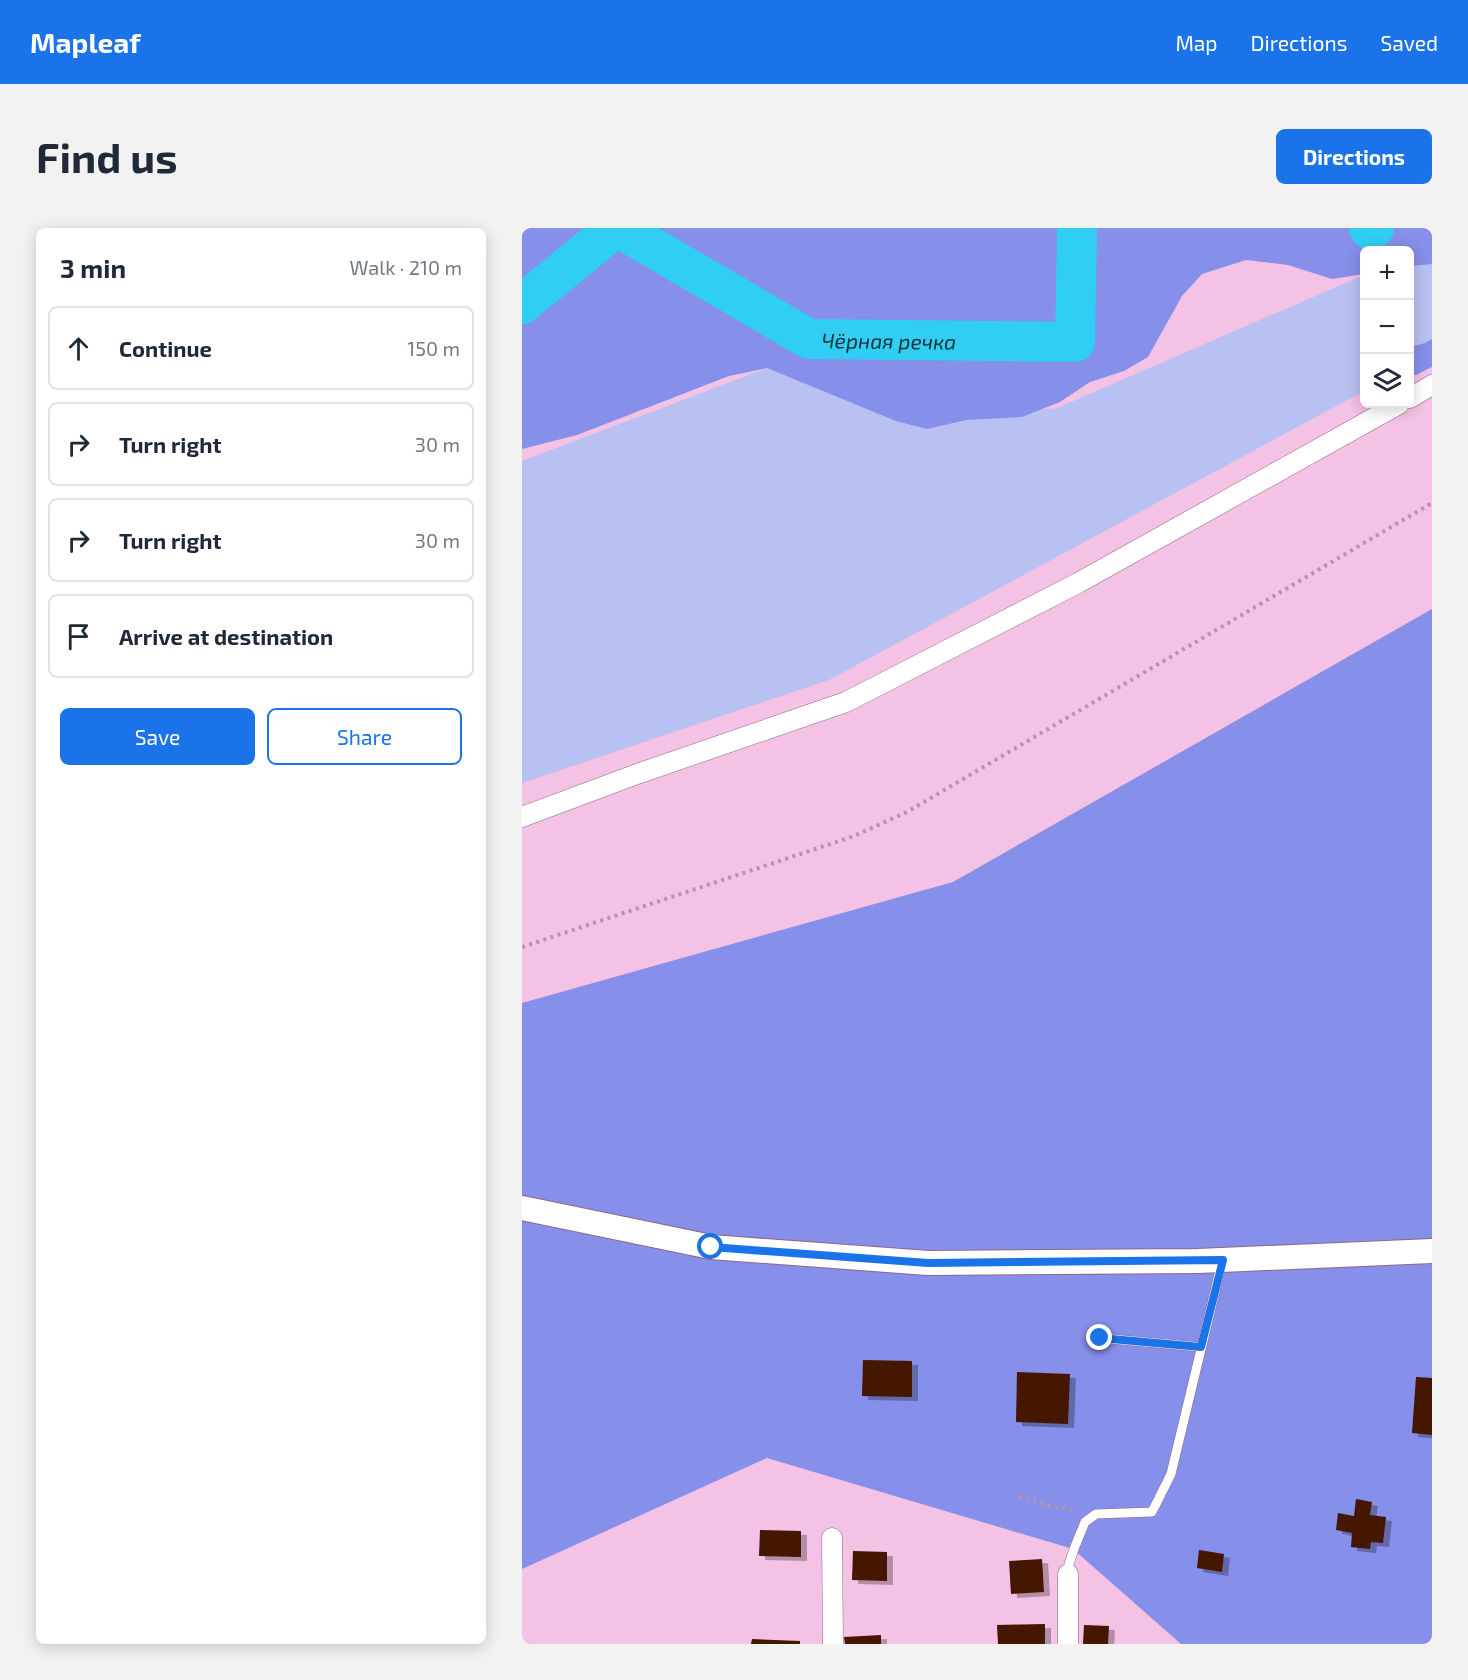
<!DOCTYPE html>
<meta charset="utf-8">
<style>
body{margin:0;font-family:"Exo 2",sans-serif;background:#f2f2f3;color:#1f2937}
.controls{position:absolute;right:18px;top:18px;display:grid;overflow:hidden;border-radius:9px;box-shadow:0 3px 15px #0003}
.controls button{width:54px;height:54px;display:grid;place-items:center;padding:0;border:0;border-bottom:2px solid #e0e1e3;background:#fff;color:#1f2937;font:30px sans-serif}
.stop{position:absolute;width:18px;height:18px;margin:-14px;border:4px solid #1a73e8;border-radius:50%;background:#fff}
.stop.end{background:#1a73e8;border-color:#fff;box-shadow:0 2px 6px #0008}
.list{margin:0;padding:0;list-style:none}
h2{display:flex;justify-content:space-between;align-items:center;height:78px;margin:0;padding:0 24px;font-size:26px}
h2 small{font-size:20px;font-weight:400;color:#747a83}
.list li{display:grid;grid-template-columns:39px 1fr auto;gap:18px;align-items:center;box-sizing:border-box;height:84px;margin:0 12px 12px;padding:0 12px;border:2px solid #e0e1e3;border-radius:9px}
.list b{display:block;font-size:22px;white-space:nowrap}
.list em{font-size:20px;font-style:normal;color:#747a83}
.actions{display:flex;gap:12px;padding:18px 24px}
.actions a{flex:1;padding:14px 0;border:2px solid #1a73e8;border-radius:9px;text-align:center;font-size:21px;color:#1a73e8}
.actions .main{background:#1a73e8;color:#fff}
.icon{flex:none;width:33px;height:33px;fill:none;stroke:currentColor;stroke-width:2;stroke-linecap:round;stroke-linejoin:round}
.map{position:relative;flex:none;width:910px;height:1416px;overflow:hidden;border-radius:9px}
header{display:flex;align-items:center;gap:36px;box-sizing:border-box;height:84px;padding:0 30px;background:#1a73e8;color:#fff}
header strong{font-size:28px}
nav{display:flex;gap:33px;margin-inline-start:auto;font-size:21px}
.intro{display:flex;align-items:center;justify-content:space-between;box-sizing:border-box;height:144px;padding:0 36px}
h1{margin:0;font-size:42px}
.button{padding:15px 27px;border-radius:9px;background:#1a73e8;color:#fff;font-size:21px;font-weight:700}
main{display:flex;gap:36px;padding:0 36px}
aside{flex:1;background:#fff;border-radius:9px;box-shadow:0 3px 15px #0003}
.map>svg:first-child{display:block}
.green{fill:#b9c1f3}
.forest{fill:#868fe9}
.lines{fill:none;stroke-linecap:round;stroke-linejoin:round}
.river{stroke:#30cef2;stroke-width:40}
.building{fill:#451405;filter:url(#shadow)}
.service-casing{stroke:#936686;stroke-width:10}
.minor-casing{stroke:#936686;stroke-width:21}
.tertiary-casing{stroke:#936686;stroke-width:26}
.path{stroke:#b991ad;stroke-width:4;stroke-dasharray:3 4.5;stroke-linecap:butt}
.service{stroke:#fff;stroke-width:9}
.minor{stroke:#fff;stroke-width:20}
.tertiary{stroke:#fff;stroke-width:24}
.route{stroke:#1a73e8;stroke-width:8}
.labels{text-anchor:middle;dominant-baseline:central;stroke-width:6;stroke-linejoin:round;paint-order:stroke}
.water-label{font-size:21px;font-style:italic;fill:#183037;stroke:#fbd3ee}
</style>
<header>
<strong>Mapleaf</strong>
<nav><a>Map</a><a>Directions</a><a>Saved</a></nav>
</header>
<div class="intro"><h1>Find us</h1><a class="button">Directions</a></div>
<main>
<aside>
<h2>3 min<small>Walk · 210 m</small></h2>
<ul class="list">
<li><svg class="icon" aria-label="ahead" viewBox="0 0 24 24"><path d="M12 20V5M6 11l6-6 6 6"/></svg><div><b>Continue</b></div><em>150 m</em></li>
<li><svg class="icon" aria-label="right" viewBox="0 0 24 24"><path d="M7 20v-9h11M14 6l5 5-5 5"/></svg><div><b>Turn right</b></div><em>30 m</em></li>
<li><svg class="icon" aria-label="right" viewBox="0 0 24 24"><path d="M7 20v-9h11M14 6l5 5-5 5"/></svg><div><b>Turn right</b></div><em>30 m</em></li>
<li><svg class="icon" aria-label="arrive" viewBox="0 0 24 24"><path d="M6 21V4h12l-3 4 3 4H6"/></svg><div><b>Arrive at destination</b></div></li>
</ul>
<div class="actions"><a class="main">Save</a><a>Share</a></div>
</aside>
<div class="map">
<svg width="910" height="1416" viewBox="0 0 910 1416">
<defs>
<filter id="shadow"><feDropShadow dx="6" dy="4" stdDeviation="0" flood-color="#0004"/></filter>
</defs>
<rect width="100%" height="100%" fill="#f3c2e4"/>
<g class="green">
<path d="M910,24V127L888,139V28Z"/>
<path d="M842,47V163L307,452L0,555V233L248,139L395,194L535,180Z"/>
</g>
<g class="forest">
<path d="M0,0H910V36L888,38V22H842V46L810,51L766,37L724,32L680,46L660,68L626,129L602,143L568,154L538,174L500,189L444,192L405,201L374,193L245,140L207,148L55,207L0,221Z"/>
<path d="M910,111V139L894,147H888V119L903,115Z"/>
<path d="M910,381V1416H659L551,1321L245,1230L0,1341V775L431,654Z"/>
</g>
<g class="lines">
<g class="river">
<path id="s1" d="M97,0L287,111L553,114L555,0"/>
<path d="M847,0L849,2L852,0"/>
<path d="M0,76L93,0"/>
</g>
</g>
<g class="building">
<path d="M341,1132L390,1133V1169L340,1168Z"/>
<path d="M495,1144L548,1146L546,1196L494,1194Z"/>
<path d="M894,1149L910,1150V1207L890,1205Z"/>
<path d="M834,1271L850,1274L848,1287L864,1289L861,1315L849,1314L848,1321L829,1319L830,1305L814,1302L816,1285L832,1288Z"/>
<path d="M238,1302L279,1303V1329L237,1328Z"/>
<path d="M677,1322L702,1326L700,1344L675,1340Z"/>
<path d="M331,1323L365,1324V1353L330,1352Z"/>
<path d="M520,1331L522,1364L489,1366L487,1333Z"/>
<path d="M523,1396V1416H476L475,1397Z"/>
<path d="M562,1397L587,1398L586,1416H561Z"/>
<path d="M359,1407V1416H323L322,1409Z"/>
<path d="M230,1411L278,1413V1416H229Z"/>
</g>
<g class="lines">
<defs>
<g id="service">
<path d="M578,1110L679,1119"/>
<path d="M546,1346L547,1336L552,1321L563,1294L574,1286L630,1284L649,1246L700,1034"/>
</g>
<g id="minor">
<path d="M888,170L910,157"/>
<path d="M0,589L115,546L324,474L556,355L877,176"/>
<path d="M310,1310L311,1416"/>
<path d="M546,1346V1416"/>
</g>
<path id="tertiary" d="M0,980L189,1019L406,1035L676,1033L910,1023"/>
</defs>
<use href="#service" class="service-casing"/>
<use href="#minor" class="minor-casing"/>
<use href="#tertiary" class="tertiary-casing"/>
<g class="path">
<path d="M0,719L332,608L385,584L910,275"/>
<path d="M497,1268L527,1278L553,1282"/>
</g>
<use href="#service" class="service"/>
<use href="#minor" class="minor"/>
<use href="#tertiary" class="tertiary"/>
</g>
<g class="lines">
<path class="route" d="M189,1019L406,1035L701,1032L679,1119L578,1110"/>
</g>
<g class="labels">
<g class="water-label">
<text stroke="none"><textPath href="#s1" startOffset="300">Чёрная речка</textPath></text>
</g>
</g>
</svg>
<div class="controls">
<button>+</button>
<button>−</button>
<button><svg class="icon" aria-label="layers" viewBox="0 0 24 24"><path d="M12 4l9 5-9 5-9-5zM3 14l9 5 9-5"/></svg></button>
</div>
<div class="stop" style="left:189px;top:1019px"></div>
<div class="stop end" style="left:578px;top:1110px"></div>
</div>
</main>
